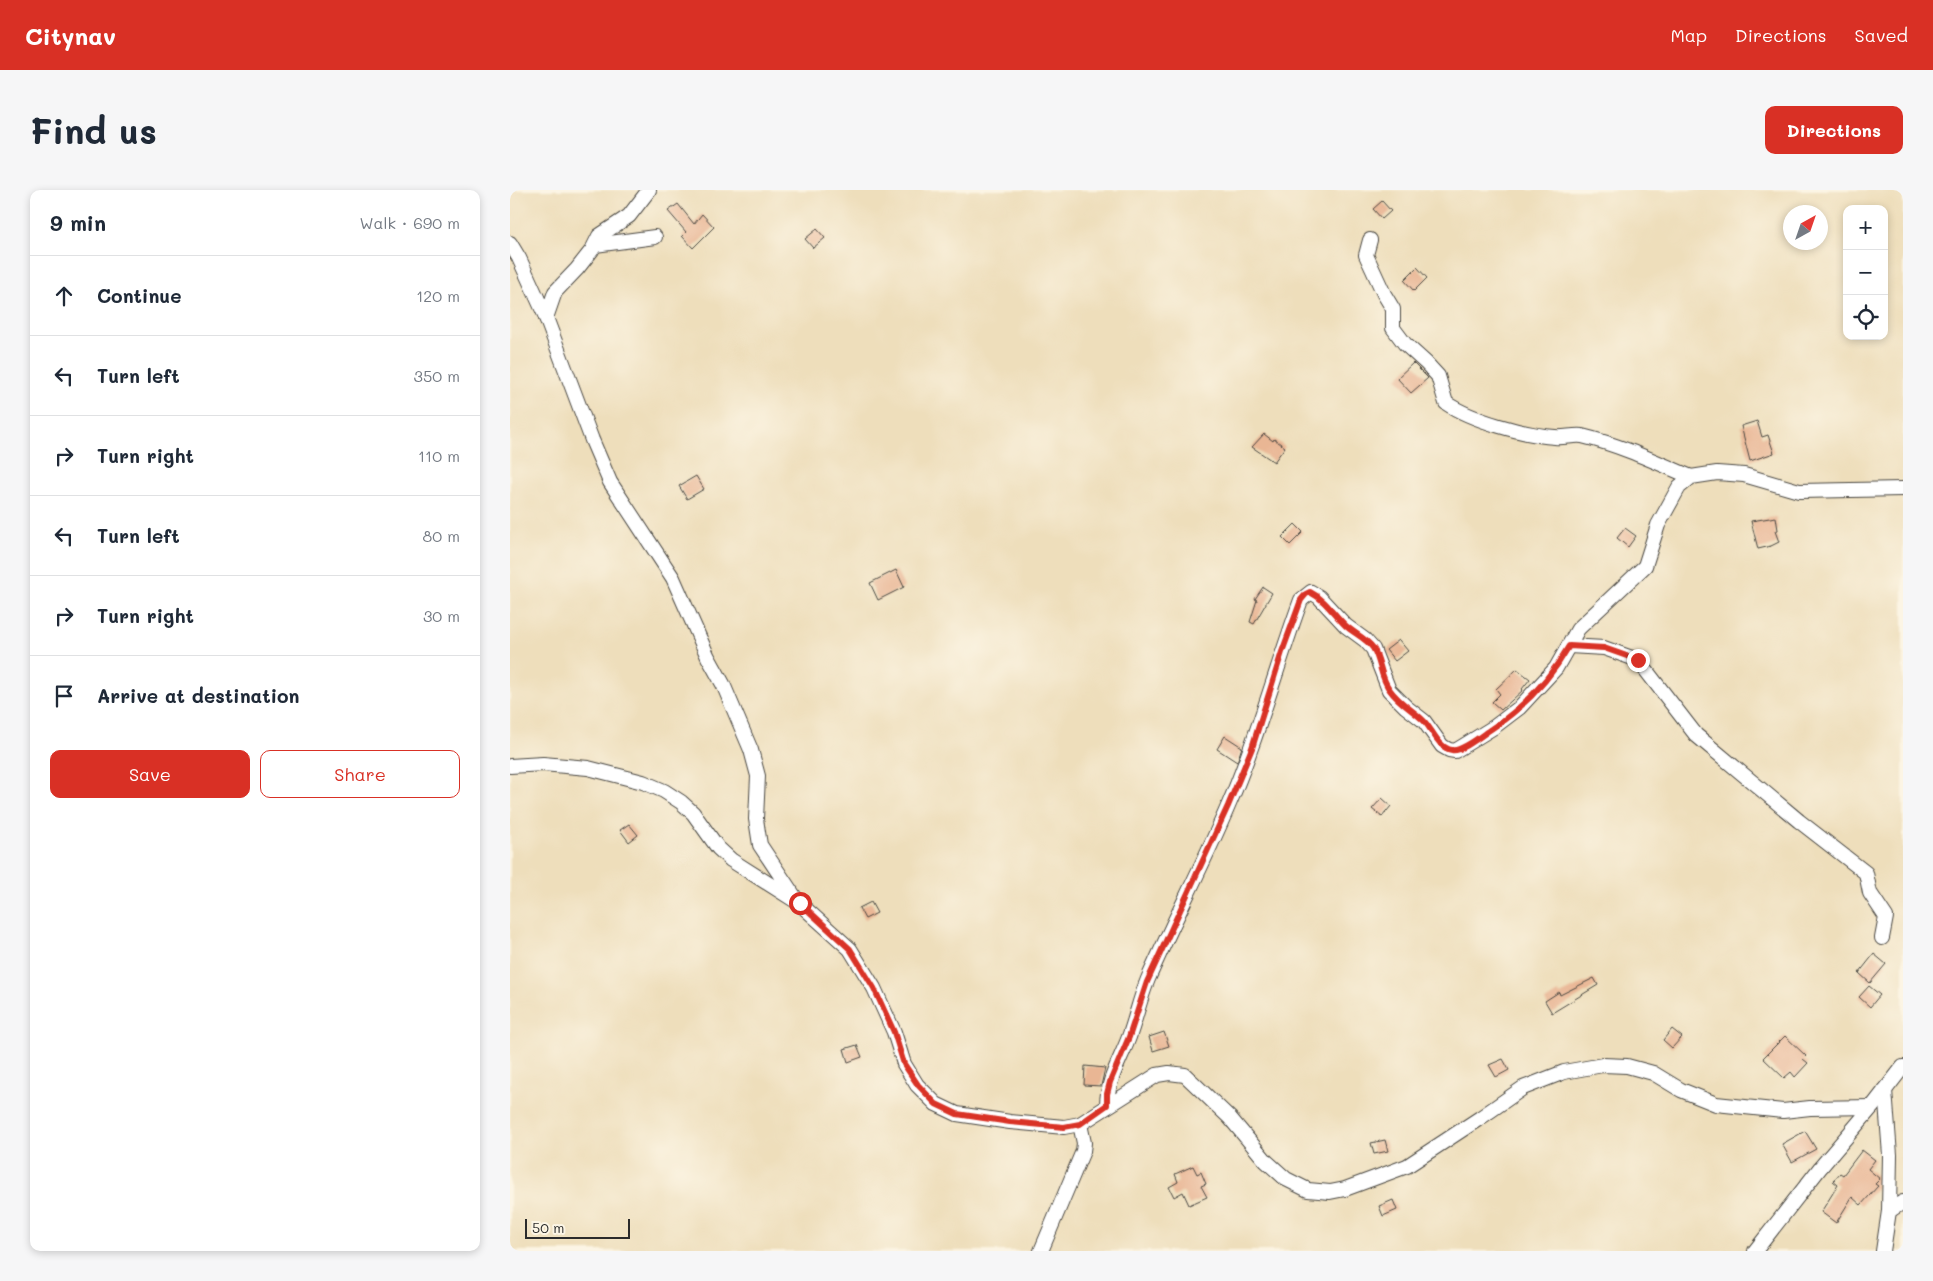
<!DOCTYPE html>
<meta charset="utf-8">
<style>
body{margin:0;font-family:Mali,sans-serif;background:#f6f6f7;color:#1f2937}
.controls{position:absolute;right:15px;top:15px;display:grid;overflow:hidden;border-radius:10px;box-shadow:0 2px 8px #0003}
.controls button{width:45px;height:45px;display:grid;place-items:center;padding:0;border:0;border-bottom:1px solid #e0e1e3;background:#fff;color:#1f2937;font:25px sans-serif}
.compass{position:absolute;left:1273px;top:15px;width:45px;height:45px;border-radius:50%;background:#fff;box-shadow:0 2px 8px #0003;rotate:40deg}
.scale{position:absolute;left:15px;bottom:12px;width:105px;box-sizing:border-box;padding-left:5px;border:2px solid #2b2b2b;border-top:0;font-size:14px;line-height:18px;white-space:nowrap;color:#2b2b2b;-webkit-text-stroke:4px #fcf5e5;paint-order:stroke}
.stop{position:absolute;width:15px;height:15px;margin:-11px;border:4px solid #d93025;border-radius:50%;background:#fff}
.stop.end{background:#d93025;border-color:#fff;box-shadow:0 1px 5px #0008}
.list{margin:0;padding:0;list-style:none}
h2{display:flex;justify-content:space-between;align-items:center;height:65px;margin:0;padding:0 20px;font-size:21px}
h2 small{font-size:16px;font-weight:400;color:#747a83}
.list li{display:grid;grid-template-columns:32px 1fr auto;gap:15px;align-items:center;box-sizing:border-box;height:80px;padding:0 20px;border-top:1px solid #e0e1e3}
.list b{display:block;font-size:19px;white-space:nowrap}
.list em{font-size:16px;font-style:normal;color:#747a83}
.actions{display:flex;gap:10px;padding:15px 20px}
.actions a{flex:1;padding:11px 0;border:1px solid #d93025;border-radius:10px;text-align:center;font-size:18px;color:#d93025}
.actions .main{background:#d93025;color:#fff}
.icon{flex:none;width:28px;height:28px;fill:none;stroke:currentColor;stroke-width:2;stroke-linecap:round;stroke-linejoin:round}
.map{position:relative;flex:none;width:1393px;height:1061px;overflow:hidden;border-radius:10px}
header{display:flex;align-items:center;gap:30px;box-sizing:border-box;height:70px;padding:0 25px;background:#d93025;color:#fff}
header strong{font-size:24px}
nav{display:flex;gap:28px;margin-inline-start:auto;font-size:18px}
.intro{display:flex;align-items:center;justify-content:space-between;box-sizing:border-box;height:120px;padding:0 30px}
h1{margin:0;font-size:35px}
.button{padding:12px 22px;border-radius:10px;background:#d93025;color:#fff;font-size:18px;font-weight:700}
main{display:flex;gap:30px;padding:0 30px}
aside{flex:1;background:#fff;border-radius:10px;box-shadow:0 2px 8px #0003}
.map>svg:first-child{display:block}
.building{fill:#e9b694}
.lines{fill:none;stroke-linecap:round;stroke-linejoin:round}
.street-casing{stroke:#484641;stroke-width:16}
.street{stroke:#fff;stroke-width:14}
.route{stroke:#d93025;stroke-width:6}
</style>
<header>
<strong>Citynav</strong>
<nav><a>Map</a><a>Directions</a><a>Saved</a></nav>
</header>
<div class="intro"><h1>Find us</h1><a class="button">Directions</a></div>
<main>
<aside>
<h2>9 min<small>Walk · 690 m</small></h2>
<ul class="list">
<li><svg class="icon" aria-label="ahead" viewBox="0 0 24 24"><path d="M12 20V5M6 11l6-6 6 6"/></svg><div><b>Continue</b></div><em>120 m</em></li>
<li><svg class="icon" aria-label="left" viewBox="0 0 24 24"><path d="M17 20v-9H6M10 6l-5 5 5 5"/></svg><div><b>Turn left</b></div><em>350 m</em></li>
<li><svg class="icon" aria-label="right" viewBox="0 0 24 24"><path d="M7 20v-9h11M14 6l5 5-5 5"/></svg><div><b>Turn right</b></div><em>110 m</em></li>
<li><svg class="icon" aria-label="left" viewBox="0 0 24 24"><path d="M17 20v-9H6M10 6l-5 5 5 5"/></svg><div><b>Turn left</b></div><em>80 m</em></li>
<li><svg class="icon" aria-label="right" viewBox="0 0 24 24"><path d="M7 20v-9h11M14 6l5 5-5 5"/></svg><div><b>Turn right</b></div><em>30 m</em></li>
<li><svg class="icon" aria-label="arrive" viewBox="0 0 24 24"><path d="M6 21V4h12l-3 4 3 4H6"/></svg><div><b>Arrive at destination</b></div></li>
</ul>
<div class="actions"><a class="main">Save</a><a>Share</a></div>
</aside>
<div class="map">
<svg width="1393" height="1061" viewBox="0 0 1393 1061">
<rect width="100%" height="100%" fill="#fcf5e5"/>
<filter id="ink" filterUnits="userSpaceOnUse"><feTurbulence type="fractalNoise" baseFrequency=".02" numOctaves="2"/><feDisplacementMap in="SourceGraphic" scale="10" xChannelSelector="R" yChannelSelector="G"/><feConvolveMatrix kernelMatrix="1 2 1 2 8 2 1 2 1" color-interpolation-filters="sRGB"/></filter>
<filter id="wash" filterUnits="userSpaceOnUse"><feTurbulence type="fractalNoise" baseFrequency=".0096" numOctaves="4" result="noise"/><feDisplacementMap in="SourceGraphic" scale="20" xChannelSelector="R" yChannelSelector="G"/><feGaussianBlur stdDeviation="1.12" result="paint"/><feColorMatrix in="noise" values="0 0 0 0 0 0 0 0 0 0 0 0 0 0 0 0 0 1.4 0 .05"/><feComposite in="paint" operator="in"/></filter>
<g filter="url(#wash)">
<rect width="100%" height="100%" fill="#eedebb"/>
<g id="blocks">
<g class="building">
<path d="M872,11L881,21L872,29L863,19Z"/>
<path d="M168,14L184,34L192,24L204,37L183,58L172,46L176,42L158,21Z"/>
<path d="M307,39L315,48L303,58L295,49Z"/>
<path d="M907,77L917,88L904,101L894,90Z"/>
<path d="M903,173L918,188L901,203L887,188Z"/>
<path d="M1247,231L1252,247L1258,245L1264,263L1240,271L1231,236Z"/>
<path d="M754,244L763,251L764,249L775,257L764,272L742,257Z"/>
<path d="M186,286L194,299L177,309L169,296Z"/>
<path d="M1266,327L1268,340L1265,341L1269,352L1261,356L1248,359L1241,331Z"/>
<path d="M785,334L793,342L780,355L772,347Z"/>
<path d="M1115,338L1126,346L1118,357L1107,348Z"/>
<path d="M386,380L394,397L368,410L360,393Z"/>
<path d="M753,397L762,403L744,434L740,432L747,410L745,409Z"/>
<path d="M889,450L898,461L885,471L876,460Z"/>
<path d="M1007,479L1020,489L1012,499L1013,500L991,520L982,512L990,504L986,499Z"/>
<path d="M715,546L732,557L727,572L707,559Z"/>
<path d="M872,608L881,616L872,627L862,619Z"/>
<path d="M119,634L128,645L119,652L110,640Z"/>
<path d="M361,712L367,723L355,729L349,718Z"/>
<path d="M1364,764L1376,774L1360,793L1349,783Z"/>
<path d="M1084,788L1088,795L1042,823L1035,811L1049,802L1050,805Z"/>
<path d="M1359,796L1370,805L1360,817L1349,807Z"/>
<path d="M1162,839L1172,847L1162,858L1153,850Z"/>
<path d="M654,842L659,856L643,861L639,847Z"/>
<path d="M1275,846L1296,866L1293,869L1298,873L1285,887L1281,882L1274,888L1253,868Z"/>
<path d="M347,855L352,867L338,872L334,859Z"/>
<path d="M993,869L999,880L986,887L979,875Z"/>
<path d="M575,876L595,878L591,896L574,895Z"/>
<path d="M1295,941L1306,959L1282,972L1272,954Z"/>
<path d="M875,950L878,961L864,964L861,953Z"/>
<path d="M1352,960L1365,970L1358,979L1370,989L1365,994L1368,996L1351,1015L1342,1007L1326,1033L1311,1022L1328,995L1323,991L1330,983L1333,985Z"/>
<path d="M683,976L687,984L691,982L696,994L691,996L697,1007L679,1015L673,1002L664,1007L659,997L668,992L665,984Z"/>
<path d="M883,1010L887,1020L873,1026L869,1016Z"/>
</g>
</g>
</g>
<g filter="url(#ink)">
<use href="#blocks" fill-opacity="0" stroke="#484641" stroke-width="1"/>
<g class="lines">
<defs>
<g id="street">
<path d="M860,50L856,65L874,104L883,119V138L895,154L916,173L928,186L936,213C961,230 1014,245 1045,247C1054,248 1063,245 1072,246C1110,255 1146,272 1181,287"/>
<path d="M0,53L9,68L35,125L82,250L100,292L163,388L198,467L213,494L241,560L248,586L246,629L250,655L286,709"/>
<path d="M85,55L145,47"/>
<path d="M36,128L45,102L67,79L82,60L89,46L119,26L139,0"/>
<path d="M1059,456L1094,458L1128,470L1186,545L1289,631L1356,683L1360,703L1376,727L1372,748"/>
<path d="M0,576L33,574L78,578L133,592L154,601L171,612L183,623L208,658L221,670L289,713L340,759L364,798L384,842L394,874L407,895L426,914L447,924L500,932L554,937L570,934L647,885L659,883L675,885L720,928L756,971L776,989L798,1000L820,1002L835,999L897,976L970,928L1013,898L1054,882L1093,875L1117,876L1143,883L1171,900L1206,914L1273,921L1300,918L1362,917"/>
<path d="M597,915C597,890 611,869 619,847C626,828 630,808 638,789C664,730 694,673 719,614C748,547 766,478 791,410L801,402L809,407L836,436L855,450L863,459L879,500L896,517L914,531L932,556L939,560L945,561L984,537L1009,518L1046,478L1068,439L1135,376L1148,335L1169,297L1181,287L1207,283L1234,285L1289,301L1393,299"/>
<path d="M1379,1021L1393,1012"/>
<path d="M531,1061L573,961L574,953L570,934"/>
<path d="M1245,1061L1310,978L1362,917L1393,877"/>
<path d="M1373,1061L1379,1021L1380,965L1375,900"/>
</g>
</defs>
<use href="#street" class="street-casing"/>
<use href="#street" class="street"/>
</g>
</g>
<g class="lines" filter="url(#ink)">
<path class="route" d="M290,713L340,759L364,798L384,842L394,874L408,895L426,914L447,924L500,932L554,937L570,934L597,915V904L600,892L619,847L637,792L718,616L742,558L772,462L791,410L796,404L800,402C816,410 824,425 836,436C845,444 856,448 863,458C871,470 870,488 880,500C889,513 903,520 914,531C922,539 929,559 942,560C952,562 973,544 981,539C1013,518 1040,489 1059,456L1094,458L1128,470"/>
</g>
</svg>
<div class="controls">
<button>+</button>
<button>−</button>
<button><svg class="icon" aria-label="locate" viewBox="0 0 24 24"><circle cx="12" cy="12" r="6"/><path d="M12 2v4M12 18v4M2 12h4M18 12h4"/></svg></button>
</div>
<svg class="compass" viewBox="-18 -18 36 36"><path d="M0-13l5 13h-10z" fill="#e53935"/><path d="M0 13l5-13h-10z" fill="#747a83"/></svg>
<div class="scale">50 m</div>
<div class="stop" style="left:290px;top:713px"></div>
<div class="stop end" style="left:1128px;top:470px"></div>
</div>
</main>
